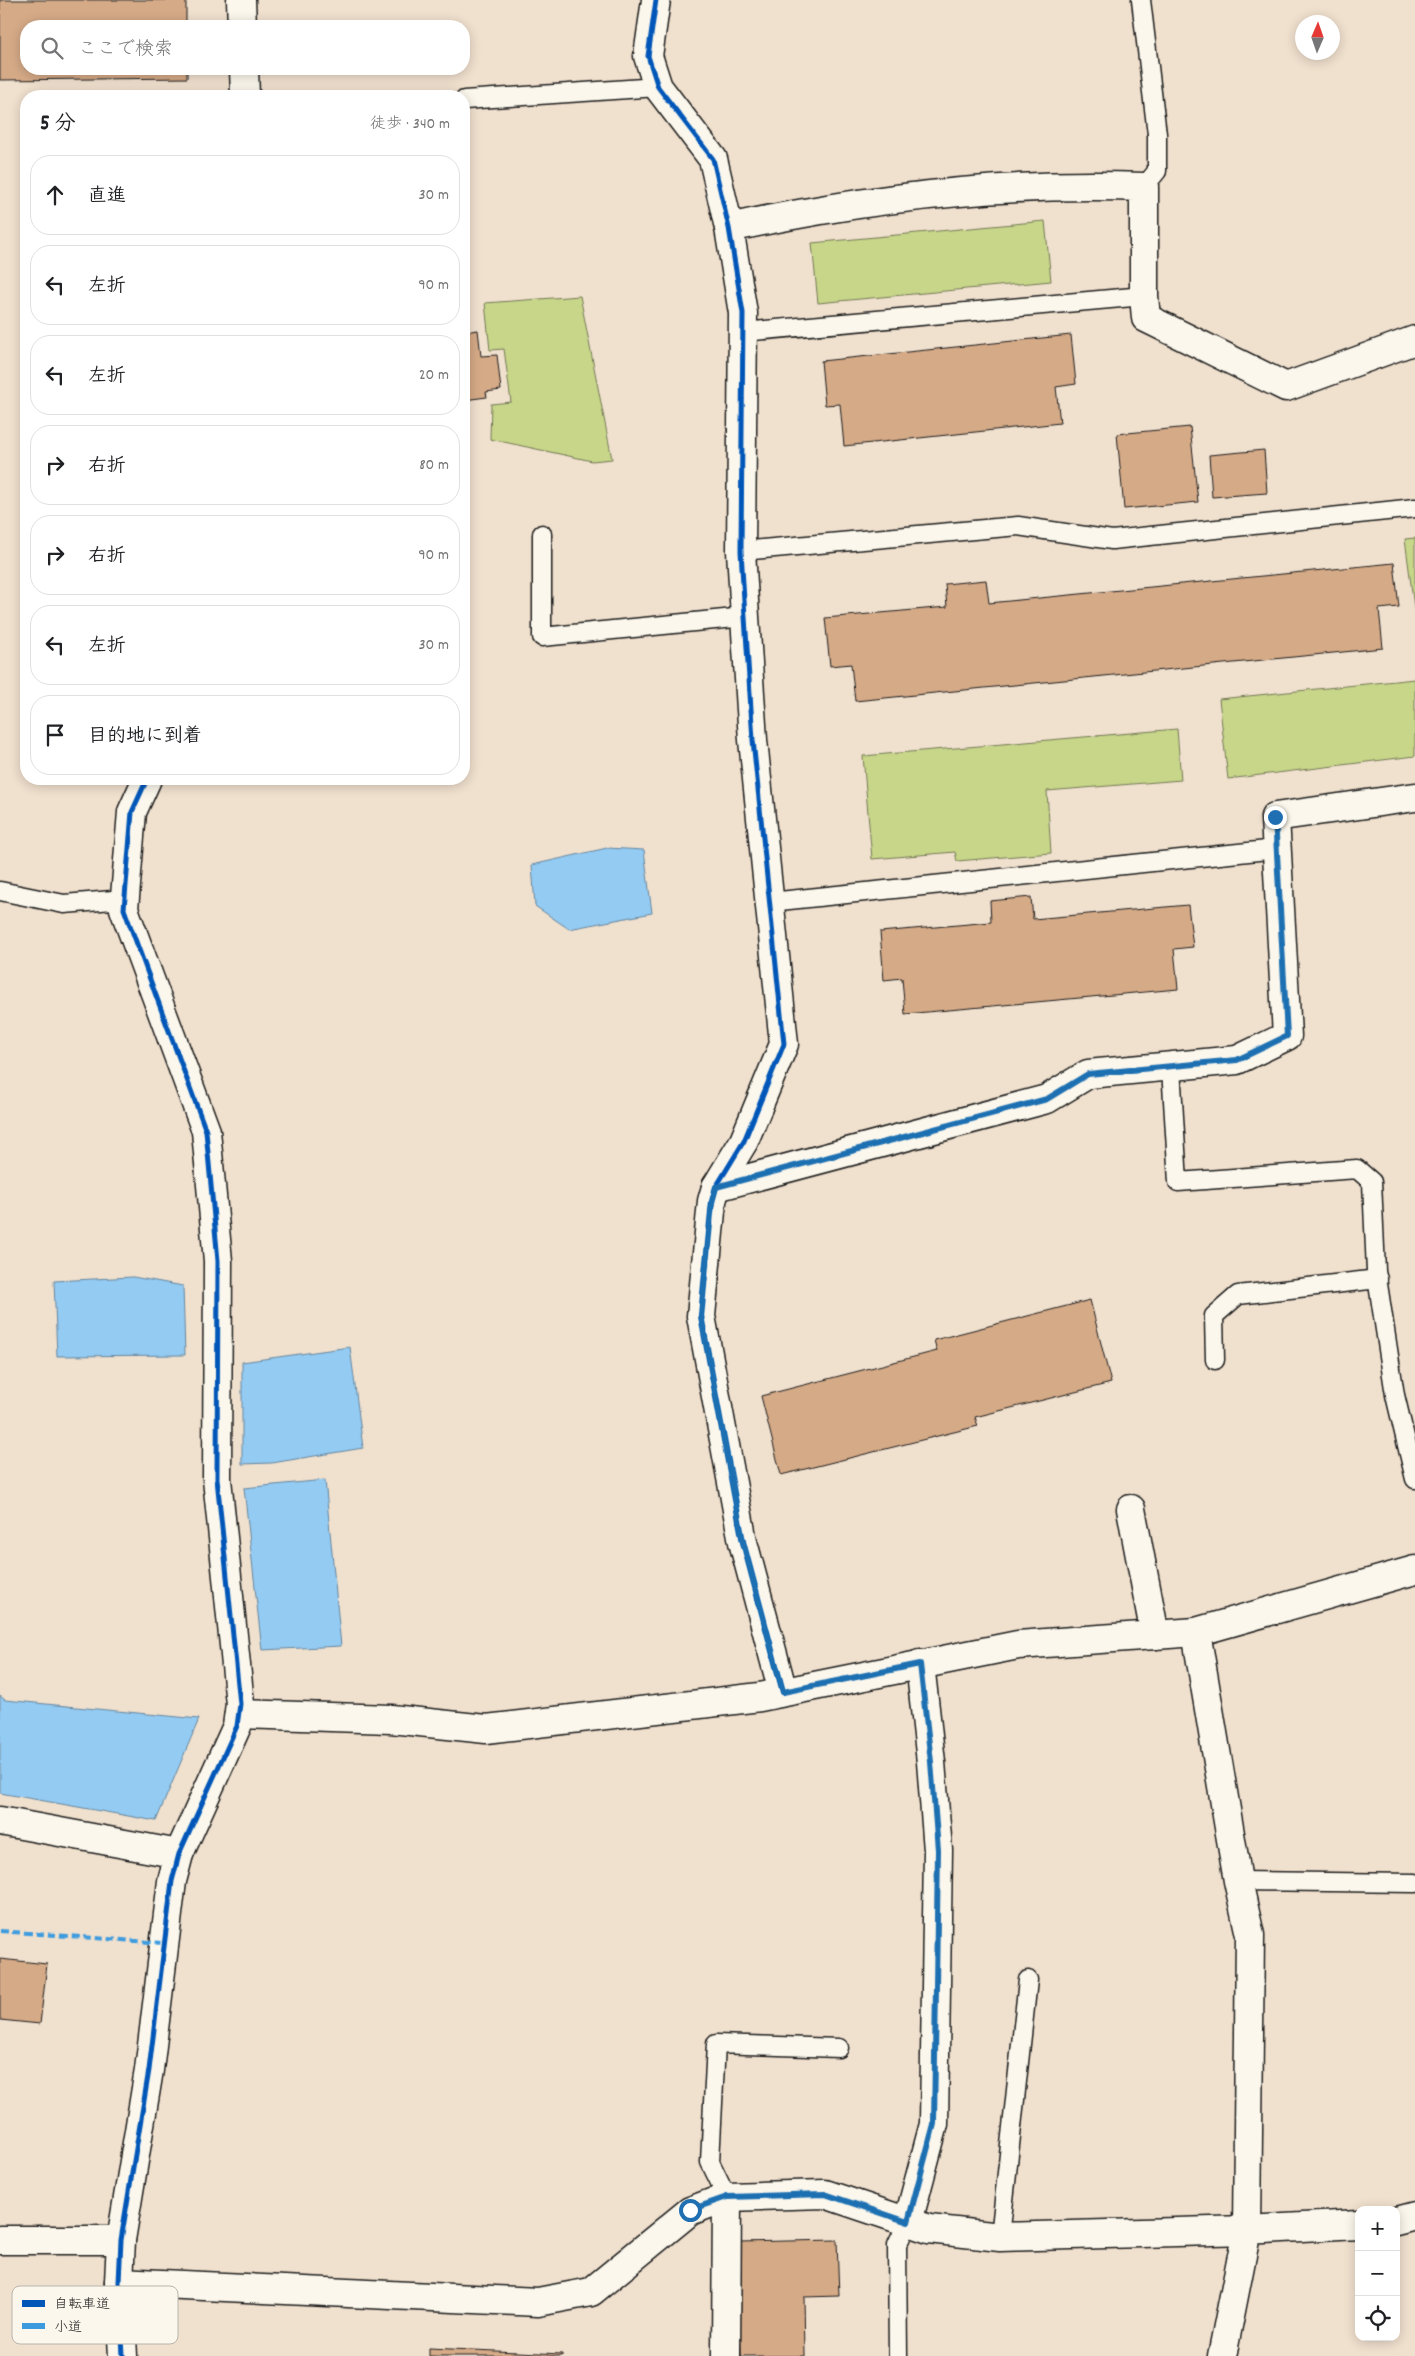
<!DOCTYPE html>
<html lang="ja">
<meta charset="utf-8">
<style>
body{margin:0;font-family:Dekko,"Klee One",sans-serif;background:#f2f2f2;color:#202124}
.controls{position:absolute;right:15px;bottom:15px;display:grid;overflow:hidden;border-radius:10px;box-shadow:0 2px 12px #0003}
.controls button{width:45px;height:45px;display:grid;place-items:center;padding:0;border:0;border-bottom:1px solid #e0e0e0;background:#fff;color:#202124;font:25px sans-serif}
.compass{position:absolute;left:1295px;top:15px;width:45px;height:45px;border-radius:50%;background:#fff;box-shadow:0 2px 12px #0003;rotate:2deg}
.stop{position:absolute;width:15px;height:15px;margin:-11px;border:4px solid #1f6fb2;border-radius:50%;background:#fff}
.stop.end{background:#1f6fb2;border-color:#fff;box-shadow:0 1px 5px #0008}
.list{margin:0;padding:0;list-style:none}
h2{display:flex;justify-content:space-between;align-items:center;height:65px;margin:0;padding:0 20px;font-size:21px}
h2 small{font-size:16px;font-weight:400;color:#757577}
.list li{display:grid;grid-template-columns:32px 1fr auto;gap:15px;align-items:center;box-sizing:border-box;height:80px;margin:0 10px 10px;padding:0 10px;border:1px solid #e0e0e0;border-radius:20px}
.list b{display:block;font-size:19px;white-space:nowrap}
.list em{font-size:16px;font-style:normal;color:#757577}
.icon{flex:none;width:28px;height:28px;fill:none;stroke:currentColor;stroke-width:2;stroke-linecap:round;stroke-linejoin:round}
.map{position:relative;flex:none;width:1415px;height:2356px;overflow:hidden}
.search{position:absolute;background:#fff;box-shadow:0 2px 12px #0003;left:20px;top:20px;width:450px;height:55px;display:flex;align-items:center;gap:12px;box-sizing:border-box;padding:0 18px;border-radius:20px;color:#757577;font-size:19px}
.panel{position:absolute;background:#fff;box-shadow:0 2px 12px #0003;left:20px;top:90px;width:450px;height:695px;border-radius:20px}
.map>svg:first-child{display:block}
.green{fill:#c8d68a;stroke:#727953}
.water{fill:#94cbf3;stroke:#64859d}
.building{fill:#d5aa87;stroke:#1c1c1c}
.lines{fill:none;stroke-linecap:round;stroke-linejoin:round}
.service-casing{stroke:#1c1c1c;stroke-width:21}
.minor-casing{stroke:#1c1c1c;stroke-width:31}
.service{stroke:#fbf7ec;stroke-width:18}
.minor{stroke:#fbf7ec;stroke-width:28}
.quiet{stroke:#3c9bdf;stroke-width:4;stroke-dasharray:8 4;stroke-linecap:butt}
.cycleway-casing{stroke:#fbf7ec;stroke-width:8}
.cycleway{stroke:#0057b8;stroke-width:5}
.route{stroke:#1f6fb2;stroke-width:6}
.key{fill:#fbf7ec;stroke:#b8b5ae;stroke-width:1}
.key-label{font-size:14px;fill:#1c1c1c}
</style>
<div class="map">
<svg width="1415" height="2356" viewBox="0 0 1415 2356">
<rect width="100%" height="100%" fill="#f0e0ce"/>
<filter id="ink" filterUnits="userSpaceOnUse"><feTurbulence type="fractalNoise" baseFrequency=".02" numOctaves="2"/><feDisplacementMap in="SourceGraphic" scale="10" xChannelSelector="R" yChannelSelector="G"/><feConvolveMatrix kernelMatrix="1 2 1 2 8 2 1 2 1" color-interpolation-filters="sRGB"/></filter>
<g filter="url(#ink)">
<g class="green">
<path d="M1045,221L1051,281L818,303L812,243Z"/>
<path d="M580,296L612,459L592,461L490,439L491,404L511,402L504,349L490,350L485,303Z"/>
<path d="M1415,538V615L1405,539Z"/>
<path d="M1415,679V756L1228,779L1219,699Z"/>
<path d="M1177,729L1181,780L1047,791L1051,853L957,861L955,852L872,859L863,756Z"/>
</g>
<g class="water">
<path d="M607,848L644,850L652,913L569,929L535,906L532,865Z"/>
<path d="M133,1277L183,1286L185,1355L57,1356L54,1281Z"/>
<path d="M350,1347L363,1448L272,1463L242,1464V1362Z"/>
<path d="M325,1480L341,1646L262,1650L244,1488Z"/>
<path d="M0,1696L5,1700L199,1719L156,1821L0,1793Z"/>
</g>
<g class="building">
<path d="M0,0H186V26H26V69H187V78L0,80Z"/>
<path d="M478,330L481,356L497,355L501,390L486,392L487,397L464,400V332Z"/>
<path d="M1071,335L1076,384L1056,387L1060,423L844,446L840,404L825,405L821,361Z"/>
<path d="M1190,427L1198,502L1124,509L1117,434Z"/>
<path d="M1264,450L1267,493L1212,497L1209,455Z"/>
<path d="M1394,563L1399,607L1379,609L1383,648L855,701L851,664L830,666L825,618L947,607L945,584L986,580L989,603Z"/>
<path d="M1031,897L1033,919L1188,905L1193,947L1174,949L1178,989L905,1014L902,978L884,980L880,932L991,922L990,901Z"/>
<path d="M1090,1300L1111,1383L975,1417L978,1426L781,1475L761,1396L937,1351L934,1340Z"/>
<path d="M0,1959L47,1964L40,2024L0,2020Z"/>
<path d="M837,2240L839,2296L804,2297L805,2356H741L738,2242Z"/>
<path d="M429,2348L562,2354V2356H429Z"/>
</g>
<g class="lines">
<defs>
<g id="service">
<path d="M1141,0L1157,134V171L1144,187"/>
<path d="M464,100L658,87"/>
<path d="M743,332L1144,296"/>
<path d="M542,534V637L745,617"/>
<path d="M741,551L1018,526L1112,540L1415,508"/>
<path d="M0,891L64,904L125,899"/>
<path d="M770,902L1277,849"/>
<path d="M1171,1068L1178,1182L1357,1169L1372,1182L1376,1271L1395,1395L1415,1479"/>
<path d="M1215,1360L1214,1316L1238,1295L1378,1279"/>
<path d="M1238,1881L1415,1883"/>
<path d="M727,2197L710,2162L716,2044L839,2048"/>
<path d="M1000,2237L1028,1980"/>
<path d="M898,2356L897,2245L908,2222"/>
</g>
<g id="minor">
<path d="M241,0L242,26"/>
<path d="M656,0L648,56L658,87L713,159L729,228L743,313L741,551L745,617L753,740L784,1044L744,1141L716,1187L712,1201L701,1316L743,1542L783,1692"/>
<path d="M244,69L245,96"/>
<path d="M729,228C864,198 1006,182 1144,187V296L1146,318L1286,387L1415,340"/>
<path d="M716,1187L1047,1099L1088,1074L1237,1060L1287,1036L1275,817L1415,797"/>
<path d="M1131,1509L1155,1635"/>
<path d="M1196,1632L1238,1881L1250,1935L1247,2230L1222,2356"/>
<path d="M239,1714L391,1719L486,1729L760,1697L1018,1645L1196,1632L1415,1570"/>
<path d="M0,1821L179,1854"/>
<path d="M1396,2221L1415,2216"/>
<path d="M908,2222L934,2124L938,1850L931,1762L920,1664"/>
<path d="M0,2240H121"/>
<path d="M119,2282L538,2302L591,2292L690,2211L727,2197L825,2194L929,2229L1000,2237L1247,2230L1359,2224"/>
<path d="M123,2356L119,2282L121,2240L149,2070L172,1881L179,1854L237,1726L240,1704L217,1479L218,1261L206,1131L124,909L132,812L147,779"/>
<path d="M726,2356L727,2197"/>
</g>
</defs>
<use href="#service" class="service-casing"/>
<use href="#minor" class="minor-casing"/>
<use href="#service" class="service"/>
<use href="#minor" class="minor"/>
<path class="quiet" d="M0,1931L163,1943"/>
<defs>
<g id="cycleway">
<path d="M656,0L648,56L658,87L713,159L729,228L743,313L741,551L745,617L753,740L784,1044L744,1141L716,1187L712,1201L701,1316L743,1542L783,1692"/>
<path d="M123,2356L119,2282L121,2240L149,2070L172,1881L179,1854L237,1726L240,1704L217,1479L218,1261L206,1131L124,909L132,812L147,779"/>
</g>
</defs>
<use href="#cycleway" class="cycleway-casing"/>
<use href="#cycleway" class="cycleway"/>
</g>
</g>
<g class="lines" filter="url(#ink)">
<path class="route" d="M690,2210L727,2197L825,2194L908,2222L934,2124L938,1850L931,1762L920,1664L783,1692L743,1542L701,1316L712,1202L716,1187L1047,1099L1088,1074L1237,1060L1287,1036L1275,817"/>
</g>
<rect x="12" y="2286" width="166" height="58" rx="8" class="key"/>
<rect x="22" y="2300" width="23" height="7" fill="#0057b8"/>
<rect x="22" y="2323" width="23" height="6" fill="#3c9bdf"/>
<g class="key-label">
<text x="54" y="2308">自転車道</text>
<text x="54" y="2331">小道</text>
</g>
</svg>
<div class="controls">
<button>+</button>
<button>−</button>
<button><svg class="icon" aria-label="locate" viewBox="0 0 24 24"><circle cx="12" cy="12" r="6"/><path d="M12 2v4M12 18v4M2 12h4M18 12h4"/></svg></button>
</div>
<svg class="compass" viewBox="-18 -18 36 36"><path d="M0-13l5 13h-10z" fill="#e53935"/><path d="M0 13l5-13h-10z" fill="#757577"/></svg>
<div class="stop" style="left:690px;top:2210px"></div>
<div class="stop end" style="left:1275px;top:817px"></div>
<div class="search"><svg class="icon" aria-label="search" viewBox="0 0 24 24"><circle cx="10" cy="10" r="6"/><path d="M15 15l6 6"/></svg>ここで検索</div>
<section class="panel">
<h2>5 分<small>徒歩 · 340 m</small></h2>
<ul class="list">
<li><svg class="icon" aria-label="ahead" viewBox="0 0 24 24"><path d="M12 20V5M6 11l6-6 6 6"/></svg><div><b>直進</b></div><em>30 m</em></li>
<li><svg class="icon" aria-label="left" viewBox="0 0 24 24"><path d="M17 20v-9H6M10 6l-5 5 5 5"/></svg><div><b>左折</b></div><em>90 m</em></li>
<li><svg class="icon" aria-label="left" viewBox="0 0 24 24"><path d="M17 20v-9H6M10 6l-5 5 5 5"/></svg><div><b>左折</b></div><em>20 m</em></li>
<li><svg class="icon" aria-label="right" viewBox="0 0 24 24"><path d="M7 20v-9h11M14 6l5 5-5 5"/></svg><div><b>右折</b></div><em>80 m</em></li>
<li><svg class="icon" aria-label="right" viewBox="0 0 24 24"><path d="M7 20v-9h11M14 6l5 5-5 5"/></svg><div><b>右折</b></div><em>90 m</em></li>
<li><svg class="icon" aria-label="left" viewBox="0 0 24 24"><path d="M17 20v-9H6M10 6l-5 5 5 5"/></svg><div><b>左折</b></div><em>30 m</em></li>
<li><svg class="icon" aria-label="arrive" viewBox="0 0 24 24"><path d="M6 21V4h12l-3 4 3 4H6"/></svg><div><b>目的地に到着</b></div></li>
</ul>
</section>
</div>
